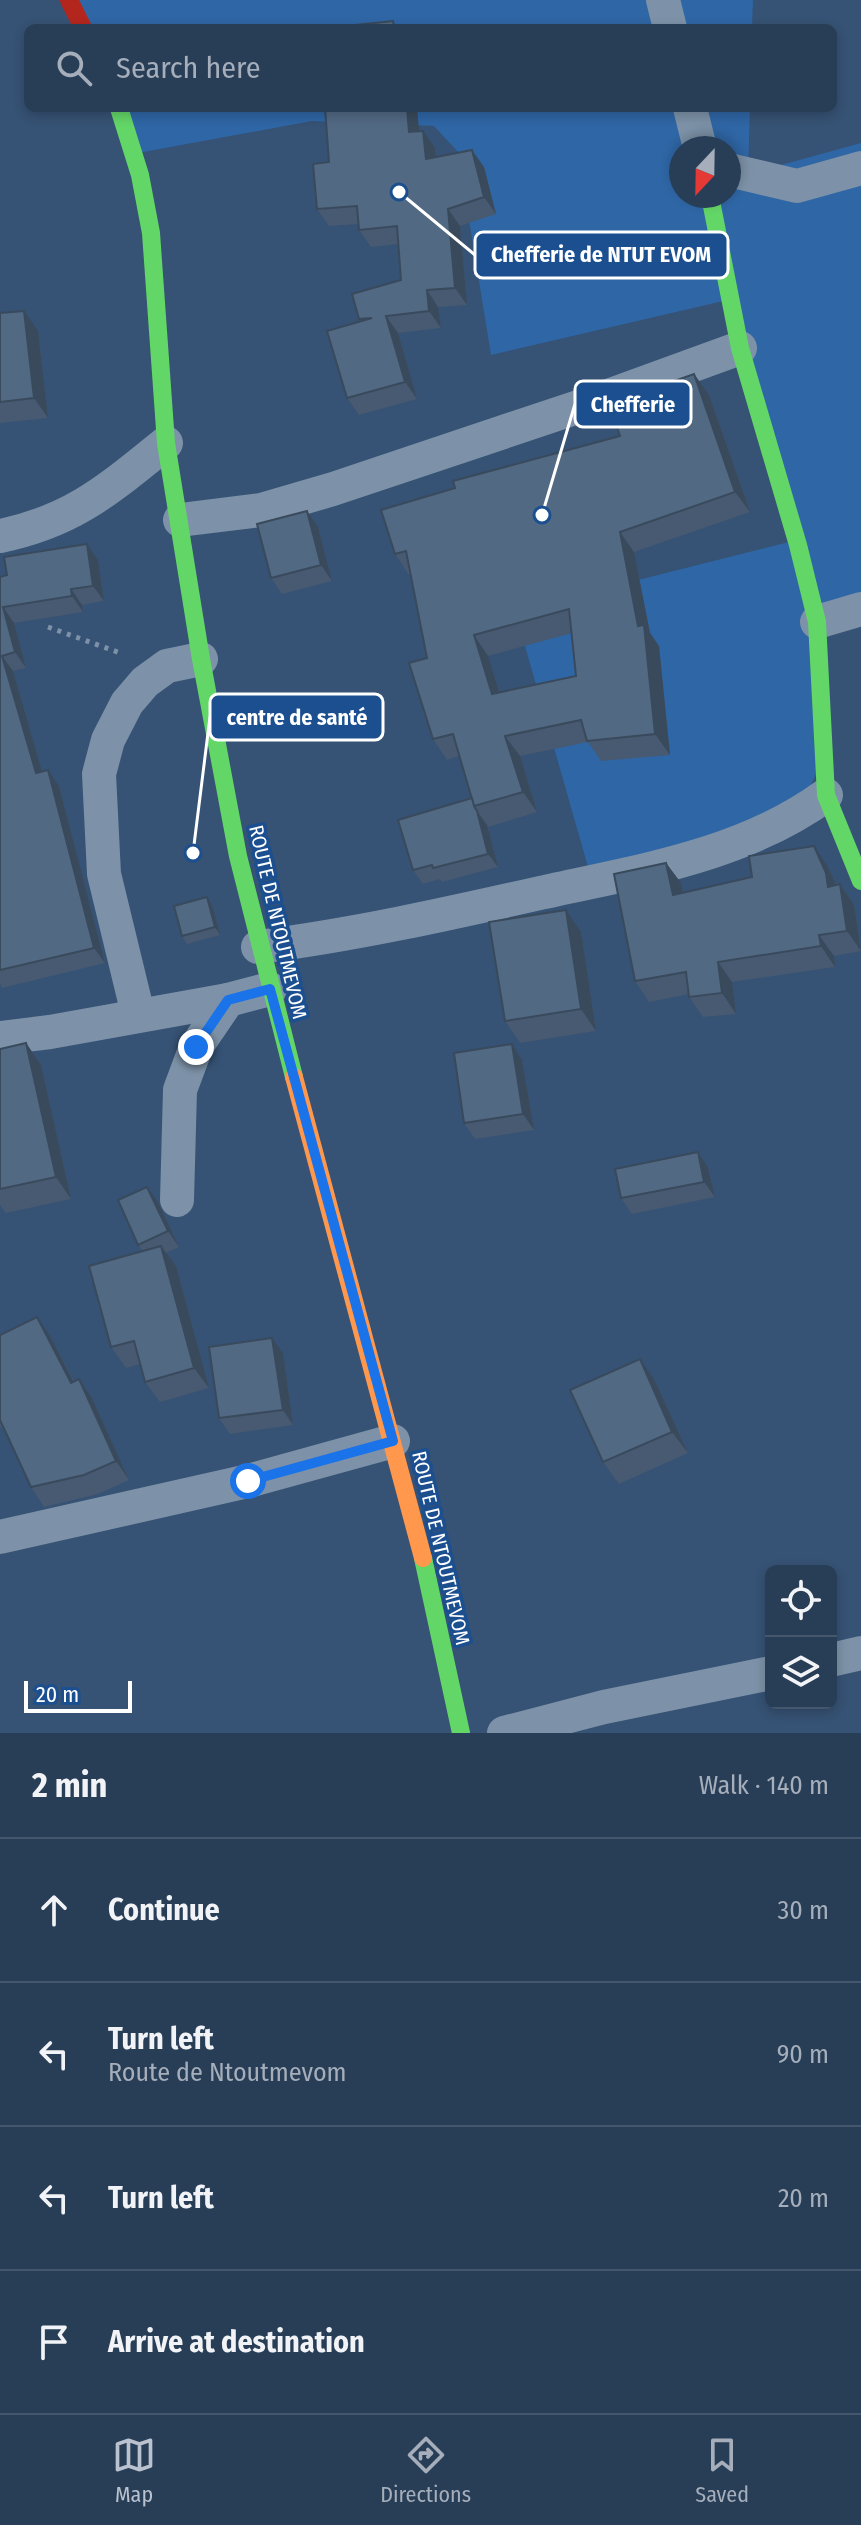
<!DOCTYPE html>
<meta charset="utf-8">
<style>
body{margin:0;font-family:"Fira Sans Condensed",sans-serif;background:#344961;color:#f1f3f6}
.controls{position:absolute;right:24px;bottom:24px;display:grid;overflow:hidden;border-radius:12px;box-shadow:0 4px 12px #0003}
.controls button{width:72px;height:72px;display:grid;place-items:center;padding:0;border:0;border-bottom:2px solid #44576d;background:#283e57;color:#f1f3f6;font:40px sans-serif}
.compass{position:absolute;left:669px;top:136px;width:72px;height:72px;border-radius:50%;background:#283e57;box-shadow:0 4px 12px #0003;rotate:202deg}
.scale{position:absolute;left:24px;bottom:20px;width:108px;box-sizing:border-box;padding-left:8px;border:4px solid #fff;border-top:0;font-size:22px;line-height:28px;white-space:nowrap;color:#fff;-webkit-text-stroke:6px #1b4f8f;paint-order:stroke}
.stop{position:absolute;width:24px;height:24px;margin:-18px;border:6px solid #1a73e8;border-radius:50%;background:#fff}
.stop.end{background:#1a73e8;border-color:#fff;box-shadow:0 2px 8px #0008}
.list{margin:0;padding:0;list-style:none}
h2{display:flex;justify-content:space-between;align-items:center;height:104px;margin:0;padding:0 32px;font-size:34px}
h2 small{font-size:26px;font-weight:400;color:#a5aeba}
.list li{display:grid;grid-template-columns:52px 1fr auto;gap:24px;align-items:center;box-sizing:border-box;height:144px;padding:0 32px;border-top:2px solid #44576d}
.list b{display:block;font-size:30px;white-space:nowrap}
.list p{margin:0;font-size:26px;white-space:nowrap;color:#a5aeba}
.list em{font-size:26px;font-style:normal;color:#a5aeba}
.icon{flex:none;width:44px;height:44px;fill:none;stroke:currentColor;stroke-width:2;stroke-linecap:round;stroke-linejoin:round}
.map{position:relative;flex:none;width:861px;height:1733px;overflow:hidden}
.search{position:absolute;background:#283e57;box-shadow:0 4px 12px #0003;left:24px;right:24px;top:24px;height:88px;display:flex;align-items:center;gap:20px;box-sizing:border-box;padding:0 28px;border-radius:12px;color:#a5aeba;font-size:30px}
.sheet{height:680px;background:#283e57}
nav{display:flex;justify-content:space-around;align-items:center;box-sizing:border-box;height:112px;border-top:2px solid #44576d;background:#283e57;font-size:22px;color:#a5aeba}
nav a{display:grid;justify-items:center;gap:4px}
nav .on{color:#b9c2ce}
.map>svg:first-child{display:block}
.green{fill:#2f66a5;fill-rule:evenodd}
.lines{fill:none;stroke-linecap:round;stroke-linejoin:round}
.path{stroke:#7d92a8;stroke-width:5;stroke-dasharray:4 6;stroke-linecap:butt}
.street{stroke:#7d92a8;stroke-width:34}
.fast{stroke:#63d668;stroke-width:18}
.slow{stroke:#ff974d;stroke-width:18}
.jam{stroke:#b3261e;stroke-width:18}
.wall{fill:#475a72;fill-rule:evenodd}
.shaded-wall{fill:#394a5c}
.building{fill:#526984;stroke:#394a5c;stroke-width:2;fill-rule:evenodd}
.route{stroke:#1a73e8;stroke-width:10}
.labels{text-anchor:middle;dominant-baseline:central;stroke-width:7;stroke-linejoin:round;paint-order:stroke}
.street-label{font-size:20px;fill:#fff;stroke:#1b4f8f}
.leader{fill:none;stroke:#fff;stroke-width:3}
.callout-dot{fill:#fff;stroke:#1b4f8f;stroke-width:3}
.callout{fill:#1b4f8f;stroke:#fff;stroke-width:3}
.callout-label{font-size:22px;text-anchor:middle;font-weight:bold;fill:#fff}
</style>
<div class="map">
<svg width="861" height="1733" viewBox="0 0 861 1733">
<rect width="100%" height="100%" fill="#365274"/>
<g class="green">
<path d="M64,0H753L752,28H78Z"/>
<path d="M113,108H750L748,174L861,143V615L820,626L830,746L800,807L594,888L515,611L797,540L732,299L491,355L458,152L434,126L312,121L127,155ZM681,148H729V196H681Z"/>
</g>
<g class="lines">
<path class="path" d="M48,627L123,654"/>
<g class="street">
<path d="M663,0L670,28"/>
<path d="M690,108L700,148"/>
<path d="M729,170L797,186L861,168"/>
<path d="M180,520L261,510L333,489L578,407L740,348"/>
<path d="M0,536C74,521 110,488 166,443"/>
<path d="M817,622L861,609"/>
<path d="M258,947C353,935 447,914 540,893C638,871 743,856 826,795"/>
<path d="M138,1014L104,874L99,774L108,740L127,703L145,682L167,666L201,659"/>
<path d="M0,1038L50,1032L228,1000L270,989"/>
<path d="M177,1200L180,1090L196,1047L228,1000"/>
<path d="M0,1537L248,1481L393,1441"/>
<path d="M831,1660L861,1653"/>
<path d="M504,1733L604,1707L771,1673"/>
</g>
<g class="fast">
<path d="M119,108L140,175L151,233L166,443L201,659L238,856L294,1077"/>
<path d="M710,196L740,348L798,545L817,622L826,795L861,881"/>
<path d="M423,1558L461,1733"/>
</g>
<path class="slow" d="M294,1077L423,1558"/>
<path class="jam" d="M69,0L83,28"/>
</g>
<g class="wall">
<path d="M419,131L435,148L436,157L484,167L496,214L460,226L467,305L438,307L441,328L398,333L417,399L359,415L347,398L361,321L359,319L401,280L398,244L371,247L359,230L358,224L329,226L317,209L329,162Z"/>
<path d="M0,313L38,331L48,418L0,423Z"/>
<path d="M694,374L709,395L750,512L634,552L650,633L659,646L670,755L601,761L588,742L520,756L537,812L488,827L487,825L498,867L442,882L440,879L423,884L413,870L472,798L459,756L447,760L433,739L427,658L411,575H409L395,554L620,436ZM572,633L576,676L499,692L488,656Z"/>
<path d="M318,527L332,581L282,594L271,578Z"/>
<path d="M98,560L104,601L82,605L83,612L14,623L26,668L13,671L42,772L59,786L105,963L2,988L0,984V577Z"/>
<path d="M666,863L681,883L683,893L828,867L836,885L840,884L854,905L861,951L834,956L835,967L732,982L736,1014L703,1017L689,997V994L649,1002L635,981Z"/>
<path d="M207,897L212,905L220,935L187,944L182,936Z"/>
<path d="M581,932L596,1031L520,1043L505,1021Z"/>
<path d="M26,1043L41,1065L71,1199L6,1213L0,1205V1049Z"/>
<path d="M522,1060L534,1130L475,1139L464,1123Z"/>
<path d="M708,1168L715,1197L632,1214L621,1198Z"/>
<path d="M158,1202L179,1247L166,1253L176,1266L209,1388L160,1402L145,1382L140,1364L126,1368L111,1347L143,1251L138,1245Z"/>
<path d="M0,1335L50,1336L74,1381L79,1379L92,1398L129,1480L98,1494L44,1507L31,1487L6,1434L0,1426Z"/>
<path d="M283,1353L293,1425L230,1434L219,1418Z"/>
<path d="M655,1381L688,1453L619,1484L603,1462Z"/>
</g>
<g class="shaded-wall">
<path d="M407,108H417L421,149L409,132Z"/>
<path d="M423,131L435,148L438,176L426,159Z"/>
<path d="M472,150L484,167L496,214L484,197Z"/>
<path d="M448,209L460,226L467,305L455,288Z"/>
<path d="M427,290L438,307L441,328L429,311Z"/>
<path d="M24,311L38,331L48,418L34,398Z"/>
<path d="M386,316L398,333L417,399L405,382Z"/>
<path d="M694,374L709,395L750,512L735,492Z"/>
<path d="M307,511L318,527L332,581L321,565Z"/>
<path d="M620,532L634,552L650,633L659,646L670,755L655,734Z"/>
<path d="M87,544L98,560L104,601L93,586Z"/>
<path d="M71,589L82,605L83,612L72,596Z"/>
<path d="M3,607L14,623L26,668L15,652Z"/>
<path d="M474,635L488,656L506,715L492,694Z"/>
<path d="M2,656L13,671L47,789L36,773Z"/>
<path d="M505,736L520,756L537,812L523,792Z"/>
<path d="M48,770L59,786L105,963L94,948Z"/>
<path d="M477,811L487,825L498,867L488,854Z"/>
<path d="M814,846L828,867L840,894L828,887Z"/>
<path d="M666,863L681,883L687,915L673,895Z"/>
<path d="M840,884L854,905L861,951L847,931Z"/>
<path d="M207,897L212,905L220,935L215,927Z"/>
<path d="M566,910L581,932L596,1031L581,1009Z"/>
<path d="M819,935L834,956L835,967L821,946Z"/>
<path d="M718,962L732,982L736,1014L722,993Z"/>
<path d="M26,1043L41,1065L71,1199L56,1177Z"/>
<path d="M512,1044L522,1060L534,1130L523,1114Z"/>
<path d="M698,1152L708,1168L715,1197L704,1182Z"/>
<path d="M147,1187L158,1202L179,1247L168,1231Z"/>
<path d="M161,1246L176,1266L209,1388L194,1368Z"/>
<path d="M37,1317L50,1336L84,1402L71,1383Z"/>
<path d="M272,1338L283,1353L293,1425L283,1410Z"/>
<path d="M640,1359L655,1381L688,1453L672,1432Z"/>
<path d="M79,1379L92,1398L129,1480L116,1461Z"/>
</g>
<g class="building">
<path d="M393,21L394,28H356V25Z"/>
<path d="M325,108H407L409,132L423,131L426,159L472,150L484,197L448,209L455,288L427,290L429,311L386,316L405,382L347,398L327,331L372,318L359,319L352,294L401,280L397,226L359,230L357,206L317,209L313,164L329,162Z"/>
<path d="M24,311L34,398L0,402V313Z"/>
<path d="M694,374L735,492L620,532L638,626L644,625L655,734L587,741L581,720L505,736L523,792L474,806L453,734L433,739L409,663L427,658L406,551L395,554L381,510L455,488L453,481L620,436L609,404ZM569,609L576,676L492,694L474,635Z"/>
<path d="M307,511L321,565L271,578L257,524Z"/>
<path d="M87,544L93,586L71,589L72,596L3,607L15,652L2,656L36,773L48,770L94,948L0,970V577L7,575L4,557Z"/>
<path d="M472,798L474,806L477,811L488,854L433,868L432,865L413,870L398,820Z"/>
<path d="M814,846L826,873L828,887L840,884L847,931L819,935L821,946L718,962L722,993L689,997L686,972L635,981L614,874L666,863L673,895L752,877L749,856Z"/>
<path d="M207,897L215,927L182,936L174,906Z"/>
<path d="M566,910L581,1009L505,1021L489,922Z"/>
<path d="M26,1043L56,1177L0,1189V1049Z"/>
<path d="M512,1044L523,1114L464,1123L454,1053Z"/>
<path d="M698,1152L704,1182L621,1198L615,1169Z"/>
<path d="M147,1187L168,1231L138,1245L118,1200Z"/>
<path d="M161,1246L194,1368L145,1382L134,1341L111,1347L89,1266Z"/>
<path d="M37,1317L71,1383L79,1379L116,1461L84,1475L31,1487L0,1420V1335Z"/>
<path d="M272,1338L283,1410L219,1418L209,1347Z"/>
<path d="M640,1359L672,1432L603,1462L570,1390Z"/>
</g>
<g class="lines">
<path class="route" d="M196,1047L228,1000L270,989L393,1441L248,1481"/>
</g>
<g class="labels">
<g class="street-label">
<text transform="translate(278 922) rotate(77)">ROUTE DE NTOUTMEVOM</text>
<text transform="translate(441 1548) rotate(77)">ROUTE DE NTOUTMEVOM</text>
</g>
</g>
<path class="leader" d="M399 192L475 255M542 515L575 404M193 853L210 717"/>
<g class="callout-dot">
<circle cx="399" cy="192" r="8"/>
<circle cx="542" cy="515" r="8"/>
<circle cx="193" cy="853" r="8"/>
</g>
<g class="callout">
<rect x="475" y="232" width="253" height="46" rx="8"/>
<rect x="575" y="381" width="116" height="46" rx="8"/>
<rect x="210" y="694" width="173" height="46" rx="8"/>
</g>
<g class="callout-label">
<text x="601" y="262">Chefferie de NTUT EVOM</text>
<text x="633" y="412">Chefferie</text>
<text x="297" y="725">centre de santé</text>
</g>
</svg>
<div class="controls">
<button><svg class="icon" aria-label="locate" viewBox="0 0 24 24"><circle cx="12" cy="12" r="6"/><path d="M12 2v4M12 18v4M2 12h4M18 12h4"/></svg></button>
<button><svg class="icon" aria-label="layers" viewBox="0 0 24 24"><path d="M12 4l9 5-9 5-9-5zM3 14l9 5 9-5"/></svg></button>
</div>
<svg class="compass" viewBox="-18 -18 36 36"><path d="M0-13l5 13h-10z" fill="#e53935"/><path d="M0 13l5-13h-10z" fill="#a5aeba"/></svg>
<div class="scale">20 m</div>
<div class="stop" style="left:248px;top:1481px"></div>
<div class="stop end" style="left:196px;top:1047px"></div>
<div class="search"><svg class="icon" aria-label="search" viewBox="0 0 24 24"><circle cx="10" cy="10" r="6"/><path d="M15 15l6 6"/></svg>Search here</div>
</div>
<section class="sheet">
<h2>2 min<small>Walk · 140 m</small></h2>
<ul class="list">
<li><svg class="icon" aria-label="ahead" viewBox="0 0 24 24"><path d="M12 20V5M6 11l6-6 6 6"/></svg><div><b>Continue</b></div><em>30 m</em></li>
<li><svg class="icon" aria-label="left" viewBox="0 0 24 24"><path d="M17 20v-9H6M10 6l-5 5 5 5"/></svg><div><b>Turn left</b><p>Route de Ntoutmevom</p></div><em>90 m</em></li>
<li><svg class="icon" aria-label="left" viewBox="0 0 24 24"><path d="M17 20v-9H6M10 6l-5 5 5 5"/></svg><div><b>Turn left</b></div><em>20 m</em></li>
<li><svg class="icon" aria-label="arrive" viewBox="0 0 24 24"><path d="M6 21V4h12l-3 4 3 4H6"/></svg><div><b>Arrive at destination</b></div></li>
</ul>
</section>
<nav>
<a class="on"><svg class="icon" aria-label="map" viewBox="0 0 24 24"><path d="M3 6l6-2 6 2 6-2v14l-6 2-6-2-6 2zM9 4v14M15 6v14"/></svg>Map</a>
<a><svg class="icon" aria-label="directions" viewBox="0 0 24 24"><path d="M12 3l9 9-9 9-9-9zM9 14v-3h6M13 9l2 2-2 2"/></svg>Directions</a>
<a><svg class="icon" aria-label="saved" viewBox="0 0 24 24"><path d="M7 4h10v16l-5-4-5 4z"/></svg>Saved</a>
</nav>
